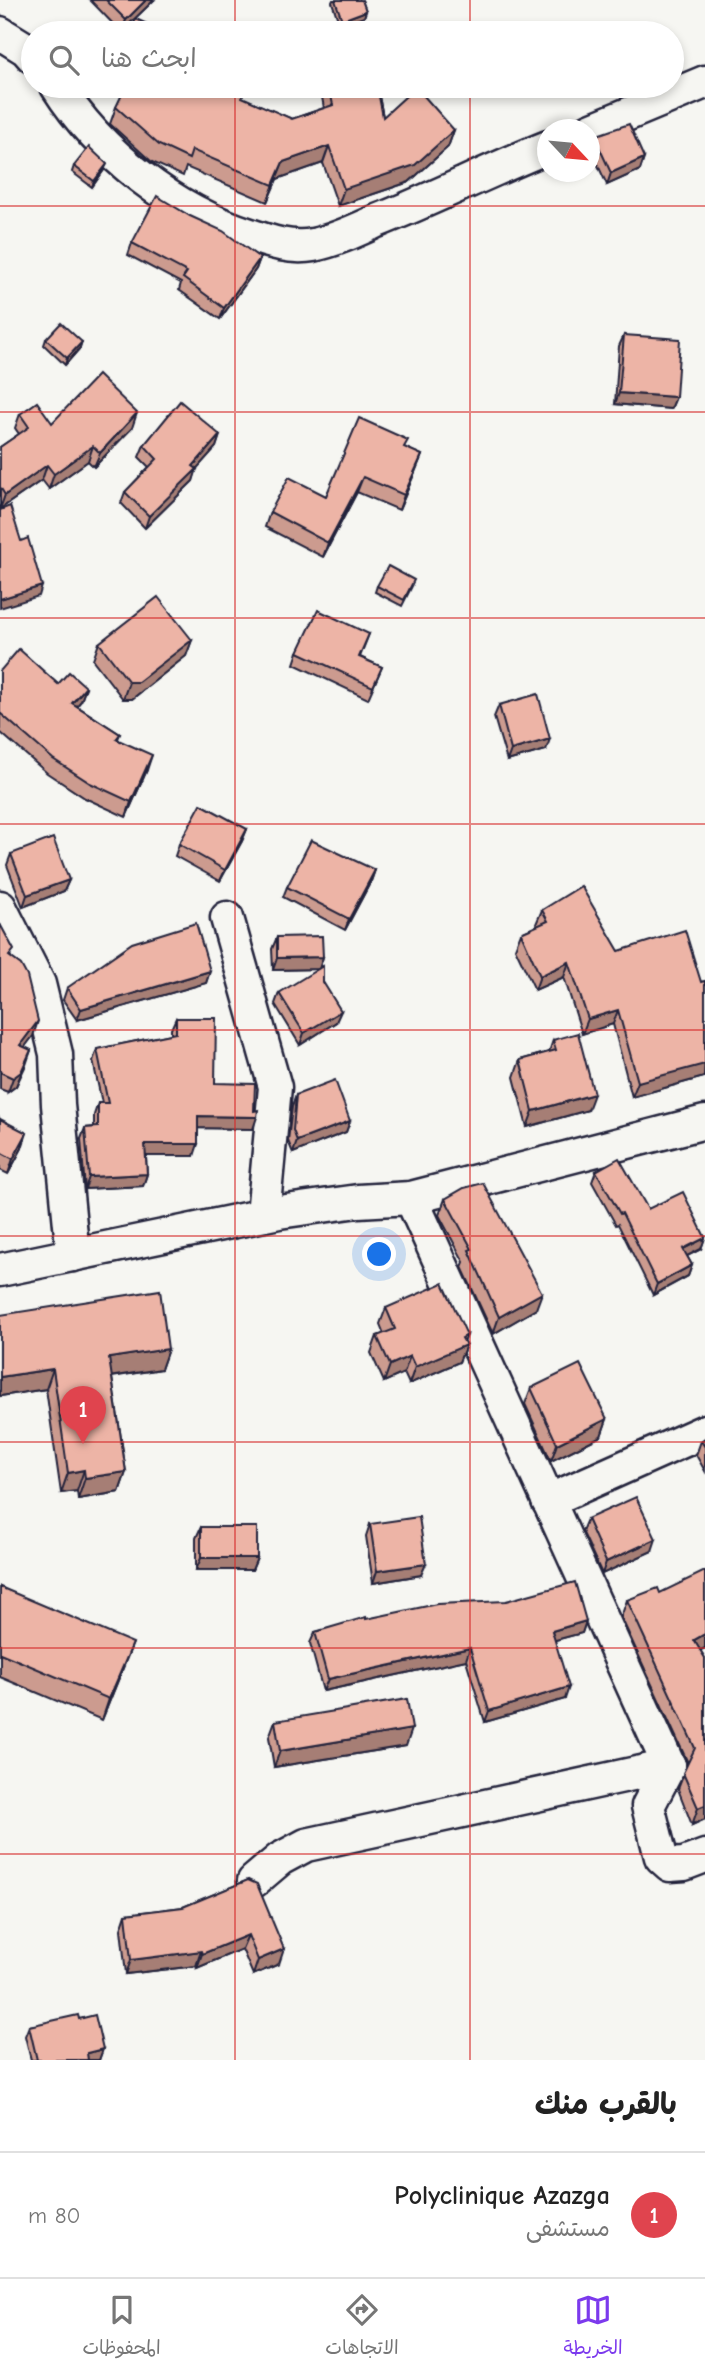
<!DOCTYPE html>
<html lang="ar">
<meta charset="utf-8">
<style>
body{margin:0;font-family:"Comic Neue","Playpen Sans Arabic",sans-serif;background:#f2f2f2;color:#222;direction:rtl}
.compass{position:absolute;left:537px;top:119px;width:63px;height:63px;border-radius:50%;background:#fff;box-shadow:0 4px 10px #0003;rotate:116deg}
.you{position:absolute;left:380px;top:1255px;width:24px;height:24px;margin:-18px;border:5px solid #fff;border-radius:50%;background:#1a73e8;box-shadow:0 0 0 10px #1a73e833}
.badge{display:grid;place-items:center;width:46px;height:46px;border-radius:50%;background:#7c3aed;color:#fff;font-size:23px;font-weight:700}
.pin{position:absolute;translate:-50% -58px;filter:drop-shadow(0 2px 4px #0008)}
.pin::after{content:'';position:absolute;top:37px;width:24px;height:21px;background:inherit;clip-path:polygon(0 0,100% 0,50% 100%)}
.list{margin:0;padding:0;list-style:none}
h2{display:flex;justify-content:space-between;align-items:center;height:91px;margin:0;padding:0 28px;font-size:30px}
h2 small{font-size:23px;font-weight:400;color:#767676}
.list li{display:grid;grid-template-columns:46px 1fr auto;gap:21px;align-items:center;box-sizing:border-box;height:126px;padding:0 28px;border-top:2px solid #e0e0e0}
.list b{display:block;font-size:26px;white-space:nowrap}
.list p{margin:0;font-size:23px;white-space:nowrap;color:#767676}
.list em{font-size:23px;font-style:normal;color:#767676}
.icon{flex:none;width:38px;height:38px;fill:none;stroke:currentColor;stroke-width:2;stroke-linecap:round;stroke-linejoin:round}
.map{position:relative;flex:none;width:705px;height:2060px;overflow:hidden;direction:ltr}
.search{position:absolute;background:#fff;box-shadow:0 4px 10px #0003;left:21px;right:21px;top:21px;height:77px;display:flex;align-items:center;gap:18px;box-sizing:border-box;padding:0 24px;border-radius:38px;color:#767676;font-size:26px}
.sheet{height:217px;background:#fff}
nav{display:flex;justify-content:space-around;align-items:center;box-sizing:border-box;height:98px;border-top:2px solid #e0e0e0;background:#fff;font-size:19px;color:#767676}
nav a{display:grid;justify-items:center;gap:4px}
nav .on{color:#7c3aed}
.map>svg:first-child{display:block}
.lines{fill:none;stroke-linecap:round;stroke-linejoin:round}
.minor-casing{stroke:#22223b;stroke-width:37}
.minor{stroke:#f6f6f2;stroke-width:32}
.wall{fill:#cc9b8f;stroke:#22223b;stroke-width:2}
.shaded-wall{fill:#a67e74;stroke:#22223b;stroke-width:2}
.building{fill:#edb4a6;stroke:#22223b;stroke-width:2}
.grid{fill:none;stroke:#d62828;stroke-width:2;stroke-opacity:0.55}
</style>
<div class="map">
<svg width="705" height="2060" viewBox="0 0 705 2060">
<rect width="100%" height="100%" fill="#f6f6f2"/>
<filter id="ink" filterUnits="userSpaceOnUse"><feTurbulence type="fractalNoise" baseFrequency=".0143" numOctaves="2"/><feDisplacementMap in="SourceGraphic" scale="14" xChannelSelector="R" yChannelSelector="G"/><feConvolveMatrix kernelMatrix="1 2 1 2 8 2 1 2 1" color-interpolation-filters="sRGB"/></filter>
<g filter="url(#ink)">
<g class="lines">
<defs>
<g id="minor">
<path d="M0,33L26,49L33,57"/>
<path d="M57,86C100,154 174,211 250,235C270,242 291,249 313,245C334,241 357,230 377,221C435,198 490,170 548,147"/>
<path d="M590,130L705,82"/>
<path d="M0,907L39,984L56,1054L58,1105L73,1255"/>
<path d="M227,918L275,1087L263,1215"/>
<path d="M411,1198L669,1766"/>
<path d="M0,1270L279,1212L358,1201L411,1198L705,1122"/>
<path d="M548,1501L705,1431"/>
<path d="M669,1766L648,1806L661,1857L670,1865L684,1864L705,1856"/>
<path d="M254,1881L280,1859L306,1845L669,1766"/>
</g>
</defs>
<use href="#minor" class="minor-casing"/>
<use href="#minor" class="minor"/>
</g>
<g class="wall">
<path d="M90,0H154L121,32Z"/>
<path d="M333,0H362L366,11L364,17L340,26L332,2Z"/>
<path d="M320,86H377L383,117L454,130L448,147L409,182L338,206L323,163L277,179L267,202L186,167L183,176L152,162L110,124L116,107L243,98L292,119L324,108Z"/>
<path d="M594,136L644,158L640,170L607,185L590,148Z"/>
<path d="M74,166L104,170L92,187L72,172Z"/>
<path d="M132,243L260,258L256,269L220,319L179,290L181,283L128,255Z"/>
<path d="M624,335L676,397L671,409L615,404L619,346Z"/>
<path d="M46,339L82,342L80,348L65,365L44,345Z"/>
<path d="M20,414L52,423L132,428L94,467L88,461L49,489L42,480L0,509V447L19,434L15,428Z"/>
<path d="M220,435L216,447L196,469L193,481L145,528L121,503L125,492L149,467L139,457L144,445Z"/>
<path d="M405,448L422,455L399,510L357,492L323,557L265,527L270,512L326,496Z"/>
<path d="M377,586H412L402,606L375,592Z"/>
<path d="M369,634L360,657L382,667L368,699L294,664L298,652Z"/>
<path d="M192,640L186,656L132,699H123L93,660L99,643Z"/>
<path d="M0,671L58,684L86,687L81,701L77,706L120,734L118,739L147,770L126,817L85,798L47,773L0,732Z"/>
<path d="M499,705L546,750L507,761L494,717Z"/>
<path d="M247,829L242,841L220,881L175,856L179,844Z"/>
<path d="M11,854L69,880L64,891L23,907L7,865Z"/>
<path d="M375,870L371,881L345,930L283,897L287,887Z"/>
<path d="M542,910L619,951L701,982L705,981L704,1077L632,1097L613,1024L582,1034L564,977L535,990L515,948L521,933L537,926L536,924Z"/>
<path d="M0,924L11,957L33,1036L24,1047L31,1050L26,1065L16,1086L8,1092L0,1089Z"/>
<path d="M277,937L323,957L319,969L273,970L272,949Z"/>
<path d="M210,971L206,983L77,1020L63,1000L67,988Z"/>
<path d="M279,993L336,1022L300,1045L275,1004Z"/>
<path d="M176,1018L215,1083L253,1129L198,1128L194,1156H146L147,1174L143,1186L85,1189L81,1139L85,1128L94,1127V1115L98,1103H102L93,1061L97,1049L171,1034V1029Z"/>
<path d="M553,1040L588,1110L527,1127L514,1077L520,1060L549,1052Z"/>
<path d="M296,1095L350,1121L346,1132L293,1153L288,1141L292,1107Z"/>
<path d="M0,1119L22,1148L8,1174L0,1170Z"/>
<path d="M596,1171L648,1209L705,1237L701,1249L687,1256L692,1265L688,1276L653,1295L618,1224L616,1225L592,1182Z"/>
<path d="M445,1199L536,1309L493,1334L462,1267L464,1262L439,1215Z"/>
<path d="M386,1308L467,1335L464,1342L466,1345L459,1362L409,1384L404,1373L384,1382L371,1353L377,1336L384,1334L380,1324Z"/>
<path d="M0,1315L168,1349L161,1369L112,1377L126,1472L119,1492L78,1499L77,1491L61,1493L46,1389L0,1396Z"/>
<path d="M531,1388L607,1419L601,1436L551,1461L525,1404Z"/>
<path d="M705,1438V1471L696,1455L701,1441Z"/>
<path d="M587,1519L652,1551L602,1574L582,1531Z"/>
<path d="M370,1524L421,1575L373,1583L366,1536Z"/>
<path d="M201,1527L257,1558L252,1570H196V1538Z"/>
<path d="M0,1587L125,1663L102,1720L0,1677Z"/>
<path d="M660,1593L705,1648L700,1650L705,1658V1819L692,1825L678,1789L688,1763L621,1617L627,1600Z"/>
<path d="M366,1619L586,1621L582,1633L555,1640L565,1699L485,1722L466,1660L323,1691L310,1643L315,1632Z"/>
<path d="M275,1721L406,1746L274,1767L269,1737Z"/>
<path d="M248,1880L279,1964L253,1975L242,1949L197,1968L196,1966L126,1974L121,1929L126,1914L183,1907Z"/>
<path d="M79,2019L103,2049L99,2060H31L25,2036L29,2026Z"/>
</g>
<g class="shaded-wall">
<path d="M146,0H154L121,32L126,20Z"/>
<path d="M366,11L364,17L340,26L342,20Z"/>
<path d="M454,130L448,147L409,182L338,206L344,189Z"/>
<path d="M329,146L323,163L277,179L267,202L283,162Z"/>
<path d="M644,158L640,170L607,185L611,173Z"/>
<path d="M107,164L104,170L92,187L94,181Z"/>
<path d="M260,258L256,269L220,319L224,308Z"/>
<path d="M82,342L80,348L65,365L67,358Z"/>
<path d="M619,393L676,397L671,409L615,404Z"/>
<path d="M137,413L132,428L94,467L100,453Z"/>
<path d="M220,435L216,447L192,474L197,469L193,481L145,528L149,516Z"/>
<path d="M93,446L88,461L49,489L54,474Z"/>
<path d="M422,455L416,470L399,510L404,495Z"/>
<path d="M47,465L42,480L0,509L5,495Z"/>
<path d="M363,477L357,492L323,557L328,543Z"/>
<path d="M42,586L39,596L0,608V599Z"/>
<path d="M192,640L186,656L132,699H123L129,682Z"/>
<path d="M86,687L81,701L67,717L72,703Z"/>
<path d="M550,739L546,750L507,761L511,750Z"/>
<path d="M152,755L147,770L126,817L131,802Z"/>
<path d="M247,829L242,841L220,881L225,870Z"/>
<path d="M375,870L371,881L345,930L349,919Z"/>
<path d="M69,880L64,891L23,907L27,895Z"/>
<path d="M323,957L319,969L273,970L277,958Z"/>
<path d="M569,962L564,977L535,990L540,976Z"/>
<path d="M210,971L206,983L77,1020L81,1009Z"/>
<path d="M618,1010L613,1024L582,1034L588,1019Z"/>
<path d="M341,1011L336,1022L300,1045L304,1033Z"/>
<path d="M38,1021L33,1036L15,1060L20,1045Z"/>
<path d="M31,1050L16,1086L8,1092L13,1078Z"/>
<path d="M705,1055L704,1077L632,1097L638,1082Z"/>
<path d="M594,1094L588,1110L527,1127L533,1111Z"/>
<path d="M198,1116L257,1117L253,1129L194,1128Z"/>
<path d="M350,1121L346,1132L293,1153L297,1141Z"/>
<path d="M27,1133L22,1148L8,1174L13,1159Z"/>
<path d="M145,1144H198L194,1156H141Z"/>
<path d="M147,1174L143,1186L85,1189L89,1177Z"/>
<path d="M705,1238L701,1249L679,1260L683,1249Z"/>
<path d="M692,1265L688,1276L653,1295L657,1284Z"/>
<path d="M542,1293L536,1309L493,1334L499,1317Z"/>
<path d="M467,1335L463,1346L466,1345L459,1362L409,1384L415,1367Z"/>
<path d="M168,1349L161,1369L102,1378L109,1358Z"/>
<path d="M410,1356L404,1373L384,1382L390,1365Z"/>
<path d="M53,1369L46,1389L0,1396V1377Z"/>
<path d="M607,1419L601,1436L551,1461L557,1444Z"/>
<path d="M84,1470L77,1491L61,1493L68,1473Z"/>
<path d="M126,1472L119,1492L78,1499L85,1478Z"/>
<path d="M656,1539L652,1551L602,1574L606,1562Z"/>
<path d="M201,1558H257L252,1570H196Z"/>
<path d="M426,1564L421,1575L373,1583L377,1571Z"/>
<path d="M586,1621L582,1633L548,1642L552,1631Z"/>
<path d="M705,1634V1648L688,1656L694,1640Z"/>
<path d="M133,1643L125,1663L102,1720L109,1699Z"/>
<path d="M470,1648L466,1660L323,1691L328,1679Z"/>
<path d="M569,1687L565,1699L485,1722L489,1711Z"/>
<path d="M412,1729L406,1746L274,1767L280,1751Z"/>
<path d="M705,1805V1819L692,1825L698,1808Z"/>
<path d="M248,1935L242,1949L197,1968L202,1954Z"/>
<path d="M284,1949L279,1964L253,1975L258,1960Z"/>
<path d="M201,1951L196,1966L126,1974L131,1960Z"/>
<path d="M103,2049L99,2060H84L87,2053Z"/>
</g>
<g class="building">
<path d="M106,0H146L126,20Z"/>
<path d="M335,0H362L366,11L342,20Z"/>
<path d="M136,19L167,33H129Z"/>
<path d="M366,29L367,33H343Z"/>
<path d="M126,86H247L242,97L292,119L333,105L329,86H377L383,117L416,87L454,130L415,165L344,189L329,146L283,162L273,185L192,150L189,159L159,145L116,107Z"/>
<path d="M629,124L644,158L611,173L594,136Z"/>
<path d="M89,147L107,164L94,181L74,166Z"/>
<path d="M157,196L190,216L223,231L260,258L224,308L183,278L187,272L132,243Z"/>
<path d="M61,323L82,342L67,358L46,339Z"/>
<path d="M624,335L680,339L676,397L619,393Z"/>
<path d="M98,375L137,413L100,453L93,446L54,474L47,465L5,495L0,487V447L29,427L20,414L37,402L52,423Z"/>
<path d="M180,401L220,435L193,466L197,469L149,516L125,492L157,459L144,445Z"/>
<path d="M359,418L408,440L404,447L422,455L404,495L363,477L328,543L270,512L289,477L326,496Z"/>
<path d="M10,506L21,541L28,538L42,586L0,599V510Z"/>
<path d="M388,566L414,580L404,600L377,586Z"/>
<path d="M158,597L192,640L138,682H129L99,643Z"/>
<path d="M318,610L369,634L359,657L382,667L373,687L298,652Z"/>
<path d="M19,649L58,684L69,672L86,687L72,703L120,734L116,739L152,755L131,802L90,783L53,759L0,713V671Z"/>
<path d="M538,694L550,739L511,750L499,705Z"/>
<path d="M201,804L247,829L225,870L179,844Z"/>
<path d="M53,838L69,880L27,895L11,854Z"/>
<path d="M311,840L375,870L349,919L287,887Z"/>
<path d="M581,886L619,951L685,930L701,982L705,981V1064L638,1082L618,1010L588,1019L569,962L540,976L521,933L548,921L542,910Z"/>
<path d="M196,923L210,971L81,1009L67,988L132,943Z"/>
<path d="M0,924L14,950L9,956L21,965L27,976L38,1021L20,1045L31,1050L21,1072L13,1078L0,1072Z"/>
<path d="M322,936L323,957L277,958V937Z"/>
<path d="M323,966V982L341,1011L304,1033L279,993Z"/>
<path d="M176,1018H216L215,1083L255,1084L254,1111L258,1110L257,1117L198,1116V1144H145L147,1174L89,1177L85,1128L98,1127V1103H108L97,1049L176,1033Z"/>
<path d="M578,1033L594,1094L533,1111L520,1060L556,1050L553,1040Z"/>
<path d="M335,1080L350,1121L297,1141L293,1130L296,1095Z"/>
<path d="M0,1119L27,1133L13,1159L0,1152Z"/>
<path d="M619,1158L648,1209L683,1192L705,1237V1238L683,1249L692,1265L657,1284L622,1213L620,1214L596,1171Z"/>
<path d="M483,1183L542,1293L499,1317L469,1250L472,1249L445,1199L464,1188Z"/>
<path d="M443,1283L467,1335L462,1338L466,1345L415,1367L410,1356L390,1365L377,1336L395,1329L386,1308Z"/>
<path d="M160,1290L168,1349L109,1358L126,1472L85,1478L84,1470L68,1473L53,1369L0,1377V1315Z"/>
<path d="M580,1364L607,1419L557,1444L531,1388Z"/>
<path d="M705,1438V1447L701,1441Z"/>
<path d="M636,1497L656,1539L606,1562L587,1519Z"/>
<path d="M419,1517L426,1564L377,1571L370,1524Z"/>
<rect x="201" y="1527" width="56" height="31"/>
<path d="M705,1571V1634L694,1640L705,1658V1805L698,1808L683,1773L695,1748L627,1600L658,1588L660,1593Z"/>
<path d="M575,1582L586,1621L552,1631L569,1687L489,1711L470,1648L328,1679L315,1632L366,1617V1619L437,1604L506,1601Z"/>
<path d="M0,1587L133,1643L109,1699L0,1653Z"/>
<path d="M407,1699L412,1729L280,1751L275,1721Z"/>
<path d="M248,1880L257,1884L284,1949L258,1960L248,1935L202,1954L201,1951L131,1960L126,1914L183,1907Z"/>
<path d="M78,2015L79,2019L95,2015L103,2049L87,2053L88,2060H37L29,2026Z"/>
</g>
</g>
<path class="grid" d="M235,0V33M470,0V33M235,86V2060M470,86V2060M0,206H705M0,412H705M0,618H705M0,824H705M0,1030H705M0,1236H705M0,1442H705M0,1648H705M0,1854H705"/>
</svg>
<svg class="compass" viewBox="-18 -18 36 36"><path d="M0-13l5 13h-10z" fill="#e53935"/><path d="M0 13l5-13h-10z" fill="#767676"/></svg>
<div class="you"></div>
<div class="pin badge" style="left:83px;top:1444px;background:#e0444e">1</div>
<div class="search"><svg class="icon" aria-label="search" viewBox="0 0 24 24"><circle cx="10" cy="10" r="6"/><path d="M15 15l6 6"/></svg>ابحث هنا</div>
</div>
<section class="sheet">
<h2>بالقرب منك<small></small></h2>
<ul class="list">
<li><span class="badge" style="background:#e0444e">1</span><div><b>Polyclinique Azazga</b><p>مستشفى</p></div><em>80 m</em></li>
</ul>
</section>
<nav>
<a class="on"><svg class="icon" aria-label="map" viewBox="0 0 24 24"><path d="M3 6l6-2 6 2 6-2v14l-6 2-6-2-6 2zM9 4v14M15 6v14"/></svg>الخريطة</a>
<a><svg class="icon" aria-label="directions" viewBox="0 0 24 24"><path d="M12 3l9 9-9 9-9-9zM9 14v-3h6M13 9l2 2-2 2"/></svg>الاتجاهات</a>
<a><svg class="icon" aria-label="saved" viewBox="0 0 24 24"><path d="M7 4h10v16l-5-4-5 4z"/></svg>المحفوظات</a>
</nav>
